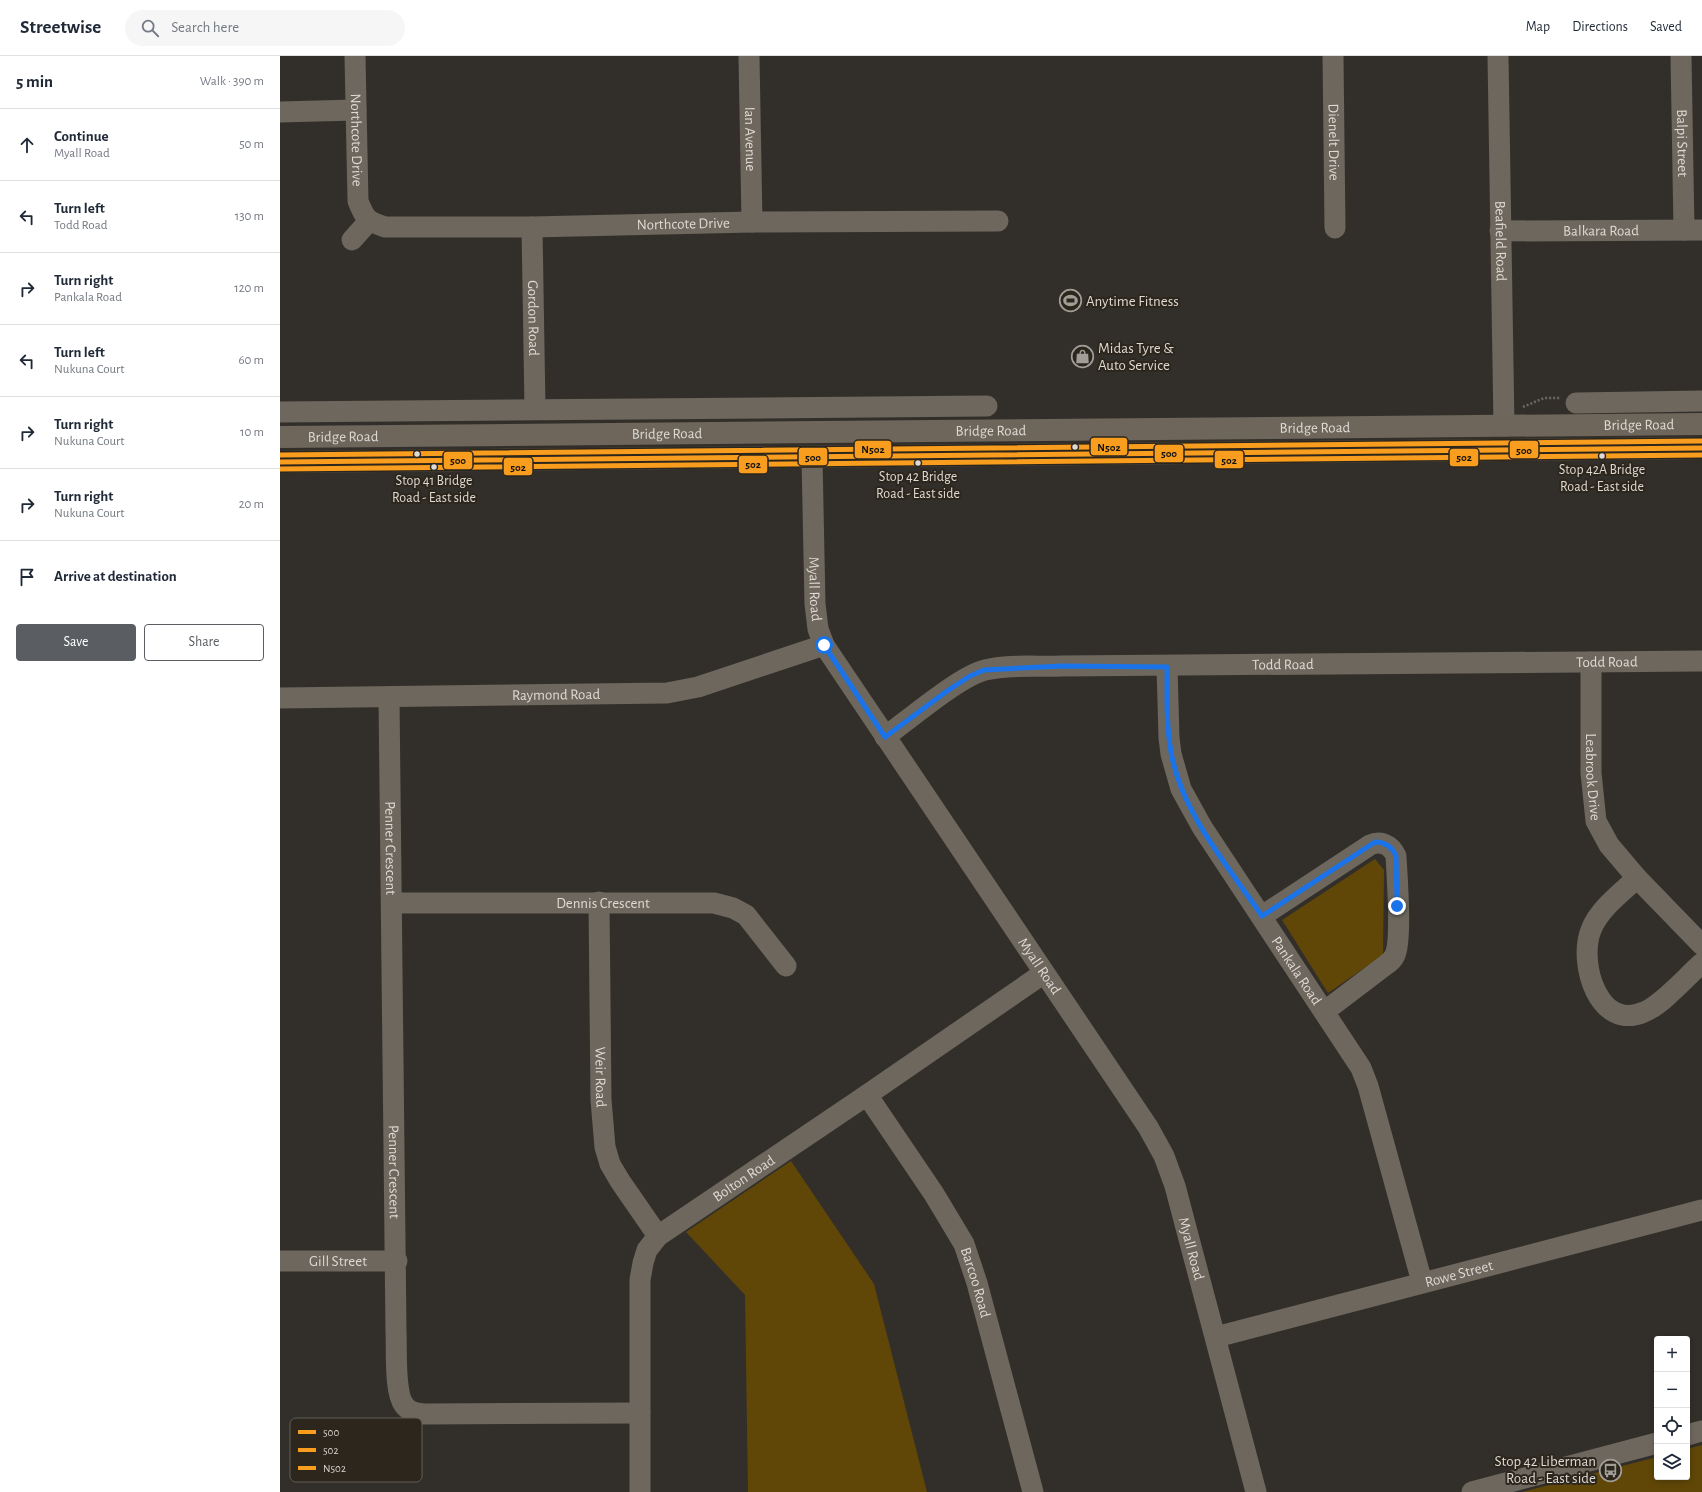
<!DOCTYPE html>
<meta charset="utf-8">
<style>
body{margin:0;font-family:"Alegreya Sans",sans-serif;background:#f6f6f7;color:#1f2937}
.controls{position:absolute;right:12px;bottom:12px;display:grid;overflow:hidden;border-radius:4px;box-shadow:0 2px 6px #0003}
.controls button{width:36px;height:36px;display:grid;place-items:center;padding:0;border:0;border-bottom:1px solid #e0e1e3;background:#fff;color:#1f2937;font:20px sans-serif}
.stop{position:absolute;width:12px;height:12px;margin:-9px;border:3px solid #1a73e8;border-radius:50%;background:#fff}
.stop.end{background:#1a73e8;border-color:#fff;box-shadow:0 1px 4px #0008}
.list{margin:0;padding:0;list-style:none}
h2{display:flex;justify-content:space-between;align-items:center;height:52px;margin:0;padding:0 16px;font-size:17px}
h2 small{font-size:13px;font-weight:400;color:#747a83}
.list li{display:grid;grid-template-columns:26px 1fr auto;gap:12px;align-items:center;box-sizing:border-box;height:72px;padding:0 16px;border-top:1px solid #e0e1e3}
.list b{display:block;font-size:15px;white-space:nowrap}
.list p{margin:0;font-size:13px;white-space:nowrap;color:#747a83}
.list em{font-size:13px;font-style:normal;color:#747a83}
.actions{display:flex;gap:8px;padding:12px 16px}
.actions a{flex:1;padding:9px 0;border:1px solid #5a5e63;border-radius:4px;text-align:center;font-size:14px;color:#5a5e63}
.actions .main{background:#5a5e63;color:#fff}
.icon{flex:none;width:22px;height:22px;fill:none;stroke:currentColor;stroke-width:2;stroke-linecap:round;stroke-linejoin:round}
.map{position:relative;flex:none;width:1422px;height:1436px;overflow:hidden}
header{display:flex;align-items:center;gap:24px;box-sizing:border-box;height:56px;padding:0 20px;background:#fff;border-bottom:1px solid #e0e1e3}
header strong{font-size:19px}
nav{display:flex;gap:22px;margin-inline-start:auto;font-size:14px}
.search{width:280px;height:36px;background:#f6f6f7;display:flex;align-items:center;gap:10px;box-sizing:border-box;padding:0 14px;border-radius:22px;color:#747a83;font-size:15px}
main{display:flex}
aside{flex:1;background:#fff}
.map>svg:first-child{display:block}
.green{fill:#604708}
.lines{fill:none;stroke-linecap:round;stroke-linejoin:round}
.path{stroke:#6d6961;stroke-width:2.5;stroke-dasharray:2 2;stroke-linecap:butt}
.minor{stroke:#6d675d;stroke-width:21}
.major{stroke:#6e665a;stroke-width:22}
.bus-1-casing{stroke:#2c261d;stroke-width:8}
.bus-2-casing{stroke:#2c261d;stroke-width:8}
.bus-3-casing{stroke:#2c261d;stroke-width:8}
.bus-1{stroke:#f99d1e;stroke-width:5}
.bus-2{stroke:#f99d1e;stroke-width:5}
.bus-3{stroke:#f99d1e;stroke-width:5}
.route{stroke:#1a73e8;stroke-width:5}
.bus-dot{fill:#ddd9d3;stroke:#2c261d;stroke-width:1.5}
.labels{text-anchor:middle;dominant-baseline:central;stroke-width:4;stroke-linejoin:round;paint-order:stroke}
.bus-label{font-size:14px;fill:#ddd9d3;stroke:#2c261d}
.street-label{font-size:15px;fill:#ddd9d3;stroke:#2c261d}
.poi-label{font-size:15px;fill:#ddd9d3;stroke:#2c261d;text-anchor:start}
.key{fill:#2c261d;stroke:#615c54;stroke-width:1}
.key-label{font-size:11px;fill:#ddd9d3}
.line-badge{stroke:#2c261d;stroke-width:1.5}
.pale-badge-label{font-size:11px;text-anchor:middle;font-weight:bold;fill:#111}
</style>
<header>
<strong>Streetwise</strong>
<div class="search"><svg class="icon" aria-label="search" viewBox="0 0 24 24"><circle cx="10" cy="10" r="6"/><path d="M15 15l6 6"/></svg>Search here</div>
<nav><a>Map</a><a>Directions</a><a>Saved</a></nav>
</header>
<main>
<aside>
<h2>5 min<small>Walk · 390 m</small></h2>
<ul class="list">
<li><svg class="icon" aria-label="ahead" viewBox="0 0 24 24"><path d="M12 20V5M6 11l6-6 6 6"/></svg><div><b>Continue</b><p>Myall Road</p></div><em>50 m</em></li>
<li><svg class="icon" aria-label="left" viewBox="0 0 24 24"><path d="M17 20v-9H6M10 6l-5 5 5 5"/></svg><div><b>Turn left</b><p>Todd Road</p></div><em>130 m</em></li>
<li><svg class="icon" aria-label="right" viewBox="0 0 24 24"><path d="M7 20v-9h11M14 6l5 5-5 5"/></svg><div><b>Turn right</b><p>Pankala Road</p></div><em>120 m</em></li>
<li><svg class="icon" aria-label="left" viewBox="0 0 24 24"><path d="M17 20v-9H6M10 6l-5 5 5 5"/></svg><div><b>Turn left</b><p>Nukuna Court</p></div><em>60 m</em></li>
<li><svg class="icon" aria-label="right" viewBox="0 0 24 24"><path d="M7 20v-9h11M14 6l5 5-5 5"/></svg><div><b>Turn right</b><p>Nukuna Court</p></div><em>10 m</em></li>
<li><svg class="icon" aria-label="right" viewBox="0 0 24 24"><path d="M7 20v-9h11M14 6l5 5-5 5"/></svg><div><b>Turn right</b><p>Nukuna Court</p></div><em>20 m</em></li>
<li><svg class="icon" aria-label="arrive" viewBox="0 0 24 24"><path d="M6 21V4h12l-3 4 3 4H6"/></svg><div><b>Arrive at destination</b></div></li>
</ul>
<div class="actions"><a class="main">Save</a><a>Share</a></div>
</aside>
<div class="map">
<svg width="1422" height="1436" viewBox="0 0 1422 1436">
<rect width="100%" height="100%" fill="#322f2a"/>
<g class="green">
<path d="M1095,803L1104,814L1103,899L1048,937L1002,864Z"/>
<path d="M511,1105L594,1228L647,1436H468L465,1239L406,1176Z"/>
<path d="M1422,1389V1436H1242L1377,1401V1421H1407V1393Z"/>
</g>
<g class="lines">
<path class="path" d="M1243,351L1264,342H1280"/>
<g class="minor">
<path id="s1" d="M75,0L78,145C85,163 87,165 105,171H252L472,166L718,165"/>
<path id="s2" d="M469,0L472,166"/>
<path id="s3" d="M1053,0L1055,172"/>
<path id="s4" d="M1218,0L1224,370"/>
<path id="s5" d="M1401,0L1404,174"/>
<path d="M0,56L76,54"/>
<path id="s6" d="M252,171L255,353"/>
<path id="s7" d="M1220,175L1422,174"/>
<path d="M72,184L89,165"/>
<path d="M1296,347L1422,345"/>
<path d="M0,356L707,350"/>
<path id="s8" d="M532,402L535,548L538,573L544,589L868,1071L884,1100L895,1130L976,1436"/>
<path id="s9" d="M1311,606V717L1316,765L1329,789L1357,822L1422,889"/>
<path id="s10" d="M887,611L889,682L891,698L901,733L922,771L1081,1012L1088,1030L1142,1226"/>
<path id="s11" d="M109,641L116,1276C117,1293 114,1336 124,1349C129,1356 136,1357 143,1358L360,1357"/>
<path id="s12" d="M0,642L387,637L418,631L544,589"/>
<path id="s13" d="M605,681C628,664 680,620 705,614C729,608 757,611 782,610L1422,605"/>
<path d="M1357,822C1341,837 1319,853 1311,874C1298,906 1318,976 1364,956C1382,949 1407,920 1422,907"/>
<path id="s14" d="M319,846L321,1044L325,1091L330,1108L340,1125L378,1180"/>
<path id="s15" d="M112,847H434L453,852L466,859L506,910"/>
<path d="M982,860L1090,789C1101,784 1111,789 1116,800C1117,820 1122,883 1115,899C1113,903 1110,906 1107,908L1045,955"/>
<path id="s16" d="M587,1039L654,1138L684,1188L697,1227L753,1436"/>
<path id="s17" d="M0,1205H117"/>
<path id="s18" d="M936,1281L1422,1154"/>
<path d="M1407,1379L1422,1375"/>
<path id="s19" d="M360,1436V1224L363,1207L367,1194L378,1180L587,1039L764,917"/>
<path d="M1192,1436L1377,1387"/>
</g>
<g class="major">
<path id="s20" d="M0,381L1422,368"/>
<path d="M0,406L1422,392"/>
</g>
<defs>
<path id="bus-1" d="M0,406L1422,392"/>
<path id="bus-2" d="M0,413L1422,399"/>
<path id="bus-3" d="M0,399L1422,385"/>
</defs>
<use href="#bus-1" class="bus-1-casing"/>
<use href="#bus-2" class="bus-2-casing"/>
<use href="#bus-3" class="bus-3-casing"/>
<use href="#bus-1" class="bus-1"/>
<use href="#bus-2" class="bus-2"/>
<use href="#bus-3" class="bus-3"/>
</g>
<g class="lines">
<path class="route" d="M544,589L605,681L667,635L690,620L704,614L782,610L887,611C887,639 886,668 891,696C902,758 948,810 982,860L1095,786C1105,786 1112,791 1116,800L1117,850"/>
</g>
<defs>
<symbol id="stadium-ring" viewBox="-11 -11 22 22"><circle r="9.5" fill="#2c261d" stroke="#a19e98" stroke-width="1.5"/><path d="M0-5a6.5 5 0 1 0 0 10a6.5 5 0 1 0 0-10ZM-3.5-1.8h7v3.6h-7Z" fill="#a19e98"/></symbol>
<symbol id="shop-ring" viewBox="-11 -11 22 22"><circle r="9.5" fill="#2c261d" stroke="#a19e98" stroke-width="1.5"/><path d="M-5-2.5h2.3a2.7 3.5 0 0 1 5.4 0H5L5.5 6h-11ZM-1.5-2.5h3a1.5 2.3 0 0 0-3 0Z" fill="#a19e98"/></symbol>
<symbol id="bus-ring" viewBox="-11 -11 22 22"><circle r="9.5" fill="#2c261d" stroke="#a19e98" stroke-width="1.5"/><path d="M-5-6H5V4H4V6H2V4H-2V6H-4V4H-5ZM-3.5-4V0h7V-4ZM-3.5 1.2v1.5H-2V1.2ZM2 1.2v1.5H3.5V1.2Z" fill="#a19e98"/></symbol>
</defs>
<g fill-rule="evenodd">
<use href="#stadium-ring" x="778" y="232" width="25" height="25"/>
<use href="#shop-ring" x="790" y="288" width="25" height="25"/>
<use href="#bus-ring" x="1318" y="1402" width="25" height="25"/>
</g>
<g class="bus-dot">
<circle cx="795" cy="391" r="3.5"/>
<circle cx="137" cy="398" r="3.5"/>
<circle cx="1322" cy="400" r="3.5"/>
<circle cx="638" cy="407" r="3.5"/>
<circle cx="154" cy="411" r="3.5"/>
</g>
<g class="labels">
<g class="bus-label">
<text x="1322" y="414">Stop 42A Bridge<tspan x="1322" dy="17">Road - East side</tspan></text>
<text x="638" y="421">Stop 42 Bridge<tspan x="638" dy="17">Road - East side</tspan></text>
<text x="154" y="425">Stop 41 Bridge<tspan x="154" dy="17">Road - East side</tspan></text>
</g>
<g class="street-label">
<text stroke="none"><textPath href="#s2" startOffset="83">Ian Avenue</textPath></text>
<text stroke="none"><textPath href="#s1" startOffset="84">Northcote Drive</textPath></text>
<text stroke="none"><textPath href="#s3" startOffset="86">Dienelt Drive</textPath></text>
<text stroke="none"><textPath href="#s5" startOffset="87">Balpi Street</textPath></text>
<text stroke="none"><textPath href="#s1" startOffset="483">Northcote Drive</textPath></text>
<text stroke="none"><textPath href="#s7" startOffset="101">Balkara Road</textPath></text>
<text stroke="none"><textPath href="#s4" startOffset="185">Beafield Road</textPath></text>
<text stroke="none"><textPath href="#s6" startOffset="91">Gordon Road</textPath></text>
<text stroke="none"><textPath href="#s20" startOffset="1359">Bridge Road</textPath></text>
<text stroke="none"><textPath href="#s20" startOffset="1035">Bridge Road</textPath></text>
<text stroke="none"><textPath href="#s20" startOffset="711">Bridge Road</textPath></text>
<text stroke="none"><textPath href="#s20" startOffset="387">Bridge Road</textPath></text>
<text stroke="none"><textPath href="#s20" startOffset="63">Bridge Road</textPath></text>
<text stroke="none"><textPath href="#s8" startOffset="131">Myall Road</textPath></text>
<text stroke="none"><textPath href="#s13" startOffset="743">Todd Road</textPath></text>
<text stroke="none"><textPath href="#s13" startOffset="419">Todd Road</textPath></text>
<text stroke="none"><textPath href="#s12" startOffset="276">Raymond Road</textPath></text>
<text stroke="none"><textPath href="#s9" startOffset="115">Leabrook Drive</textPath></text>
<text stroke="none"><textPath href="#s11" startOffset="151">Penner Crescent</textPath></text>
<text stroke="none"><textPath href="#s15" startOffset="211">Dennis Crescent</textPath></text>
<text stroke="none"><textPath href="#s8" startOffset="575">Myall Road</textPath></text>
<text stroke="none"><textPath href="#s10" startOffset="339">Pankala Road</textPath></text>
<text stroke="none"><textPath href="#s14" startOffset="175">Weir Road</textPath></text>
<text stroke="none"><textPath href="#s11" startOffset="475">Penner Crescent</textPath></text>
<text stroke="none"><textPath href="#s19" startOffset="364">Bolton Road</textPath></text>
<text stroke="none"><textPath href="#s8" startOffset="899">Myall Road</textPath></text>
<text stroke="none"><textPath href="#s17" startOffset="58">Gill Street</textPath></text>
<text stroke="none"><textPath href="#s18" startOffset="251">Rowe Street</textPath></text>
<text stroke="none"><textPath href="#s16" startOffset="218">Barcoo Road</textPath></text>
</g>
<g class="poi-label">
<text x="806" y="245">Anytime Fitness</text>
<text x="818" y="292">Midas Tyre &amp;<tspan x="818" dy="17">Auto Service</tspan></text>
<text x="1316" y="1405" text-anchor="end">Stop 42 Liberman<tspan x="1316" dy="17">Road - East side</tspan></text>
</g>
</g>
<rect x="10" y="1362" width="132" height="64" rx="6" class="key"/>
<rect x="18" y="1374" width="18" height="4" fill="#f99d1e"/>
<rect x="18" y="1392" width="18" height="4" fill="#f99d1e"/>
<rect x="18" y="1410" width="18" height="4" fill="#f99d1e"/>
<g class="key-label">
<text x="43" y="1380">500</text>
<text x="43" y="1398">502</text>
<text x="43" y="1416">N502</text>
</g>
<g class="line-badge">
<rect x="810" y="381" width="38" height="19" rx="4" fill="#f99d1e"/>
<rect x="574" y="384" width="38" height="19" rx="4" fill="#f99d1e"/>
<rect x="1229" y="384" width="30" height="19" rx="4" fill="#f99d1e"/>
<rect x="874" y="388" width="30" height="19" rx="4" fill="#f99d1e"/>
<rect x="518" y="391" width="30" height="19" rx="4" fill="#f99d1e"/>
<rect x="1169" y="392" width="30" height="19" rx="4" fill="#f99d1e"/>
<rect x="934" y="394" width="30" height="19" rx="4" fill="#f99d1e"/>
<rect x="163" y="395" width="30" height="19" rx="4" fill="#f99d1e"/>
<rect x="458" y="399" width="30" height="19" rx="4" fill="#f99d1e"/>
<rect x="223" y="401" width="30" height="19" rx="4" fill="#f99d1e"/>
</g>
<g class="pale-badge-label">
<text x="829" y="395">N502</text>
<text x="593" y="397">N502</text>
<text x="1244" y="398">500</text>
<text x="889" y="401">500</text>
<text x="533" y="405">500</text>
<text x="1184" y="405">502</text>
<text x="949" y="408">502</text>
<text x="178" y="408">500</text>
<text x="473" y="412">502</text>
<text x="238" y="415">502</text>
</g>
</svg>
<div class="controls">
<button>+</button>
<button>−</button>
<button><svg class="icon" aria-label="locate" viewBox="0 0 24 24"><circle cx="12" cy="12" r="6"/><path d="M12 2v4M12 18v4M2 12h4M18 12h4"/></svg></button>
<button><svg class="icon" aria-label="layers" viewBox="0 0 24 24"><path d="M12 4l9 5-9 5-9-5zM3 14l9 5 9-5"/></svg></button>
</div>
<div class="stop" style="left:544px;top:589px"></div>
<div class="stop end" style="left:1117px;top:850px"></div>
</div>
</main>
